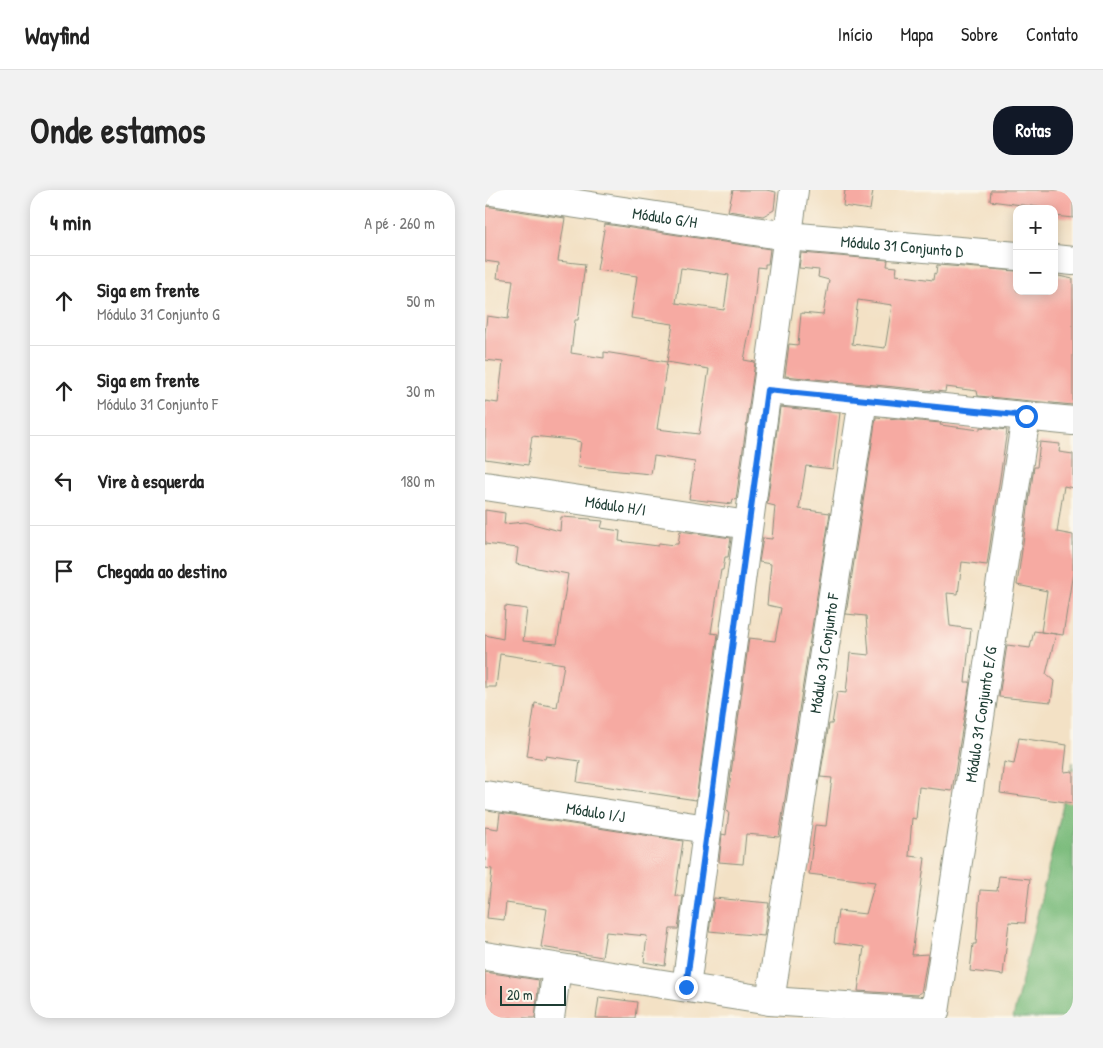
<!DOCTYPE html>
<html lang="pt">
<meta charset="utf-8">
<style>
body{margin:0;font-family:"Patrick Hand",sans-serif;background:#f2f2f2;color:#222}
.controls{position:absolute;right:15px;top:15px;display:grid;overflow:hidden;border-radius:10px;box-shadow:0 2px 12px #0003}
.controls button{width:45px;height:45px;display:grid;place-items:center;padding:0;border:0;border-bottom:1px solid #e0e0e0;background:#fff;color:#222;font:25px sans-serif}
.scale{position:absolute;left:15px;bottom:12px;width:66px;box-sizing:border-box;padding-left:5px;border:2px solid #1f3d34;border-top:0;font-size:14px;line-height:18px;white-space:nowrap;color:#1f3d34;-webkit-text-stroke:4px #fbf7ec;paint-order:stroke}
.stop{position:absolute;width:15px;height:15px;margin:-11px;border:4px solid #1a73e8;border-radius:50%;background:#fff}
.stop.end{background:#1a73e8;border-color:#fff;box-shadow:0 1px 5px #0008}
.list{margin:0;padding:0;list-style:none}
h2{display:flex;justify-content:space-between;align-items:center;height:65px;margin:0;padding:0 20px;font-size:21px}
h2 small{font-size:16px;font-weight:400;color:#767676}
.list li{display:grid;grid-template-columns:32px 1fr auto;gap:15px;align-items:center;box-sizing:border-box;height:90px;padding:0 20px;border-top:1px solid #e0e0e0}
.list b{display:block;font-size:19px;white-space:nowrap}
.list p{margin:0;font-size:16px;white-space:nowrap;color:#767676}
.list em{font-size:16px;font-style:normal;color:#767676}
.icon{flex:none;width:28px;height:28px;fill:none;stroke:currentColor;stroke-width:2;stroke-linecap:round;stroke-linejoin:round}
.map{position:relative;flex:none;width:588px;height:828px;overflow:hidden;border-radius:20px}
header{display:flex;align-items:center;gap:30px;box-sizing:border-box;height:70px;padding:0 25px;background:#fff;border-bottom:1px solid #e0e0e0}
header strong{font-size:24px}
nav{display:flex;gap:28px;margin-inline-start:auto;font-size:18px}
.intro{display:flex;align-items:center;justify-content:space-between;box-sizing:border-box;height:120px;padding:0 30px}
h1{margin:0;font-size:35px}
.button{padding:12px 22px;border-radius:20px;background:#111827;color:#fff;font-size:18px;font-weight:700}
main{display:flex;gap:30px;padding:0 30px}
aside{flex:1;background:#fff;border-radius:20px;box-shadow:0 2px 12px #0003}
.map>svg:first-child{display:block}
.forest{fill:#7cbc7d;stroke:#4e7c58}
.building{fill:#f6aaa2;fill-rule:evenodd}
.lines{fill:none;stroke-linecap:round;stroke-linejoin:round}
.minor-casing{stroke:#898f7c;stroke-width:30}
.minor{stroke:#fff;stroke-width:28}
.route{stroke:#1a73e8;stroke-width:6}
.labels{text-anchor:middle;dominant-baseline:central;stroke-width:4.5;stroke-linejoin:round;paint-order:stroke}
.street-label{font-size:16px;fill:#1f3d34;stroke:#fbf7ec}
</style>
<header>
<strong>Wayfind</strong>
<nav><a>Início</a><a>Mapa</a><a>Sobre</a><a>Contato</a></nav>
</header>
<div class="intro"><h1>Onde estamos</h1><a class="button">Rotas</a></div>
<main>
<aside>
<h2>4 min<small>A pé · 260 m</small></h2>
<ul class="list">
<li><svg class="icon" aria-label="ahead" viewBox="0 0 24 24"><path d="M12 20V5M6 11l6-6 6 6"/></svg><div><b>Siga em frente</b><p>Módulo 31 Conjunto G</p></div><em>50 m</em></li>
<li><svg class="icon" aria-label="ahead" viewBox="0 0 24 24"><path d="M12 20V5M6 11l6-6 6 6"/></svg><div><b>Siga em frente</b><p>Módulo 31 Conjunto F</p></div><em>30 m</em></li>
<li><svg class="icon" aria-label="left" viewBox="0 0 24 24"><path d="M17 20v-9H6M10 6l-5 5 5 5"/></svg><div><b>Vire à esquerda</b></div><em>180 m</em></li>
<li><svg class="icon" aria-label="arrive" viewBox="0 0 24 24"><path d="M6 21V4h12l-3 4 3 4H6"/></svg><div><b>Chegada ao destino</b></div></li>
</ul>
</aside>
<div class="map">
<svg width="588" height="828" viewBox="0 0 588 828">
<rect width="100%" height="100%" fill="#fbf7ec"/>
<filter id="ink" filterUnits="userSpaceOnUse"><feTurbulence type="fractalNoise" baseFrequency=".02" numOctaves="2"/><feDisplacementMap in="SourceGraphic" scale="10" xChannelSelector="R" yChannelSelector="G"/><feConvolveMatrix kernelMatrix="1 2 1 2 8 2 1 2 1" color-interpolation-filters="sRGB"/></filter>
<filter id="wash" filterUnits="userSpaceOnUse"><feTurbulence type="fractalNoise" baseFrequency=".0096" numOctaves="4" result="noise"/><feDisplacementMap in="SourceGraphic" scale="20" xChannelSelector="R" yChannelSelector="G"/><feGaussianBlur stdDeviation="1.12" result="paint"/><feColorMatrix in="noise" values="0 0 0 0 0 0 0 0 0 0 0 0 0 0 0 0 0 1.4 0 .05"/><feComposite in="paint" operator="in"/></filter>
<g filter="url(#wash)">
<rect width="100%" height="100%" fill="#f3e1c5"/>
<path class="forest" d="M588,572V828H528Z"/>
<g id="blocks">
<g class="building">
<path d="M248,0H281L291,2L289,20L278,26L243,21Z"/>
<path d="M360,0H388L385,20L358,16Z"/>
<path d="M506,0H588V28L569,26V19L505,11Z"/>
<path d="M0,16L80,28L73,71L100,74L94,123L93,130H90L86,163L119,168V162L182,172L188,134L146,128L152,86L112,80L120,34L285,59L283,74H280V78L273,77L268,123L259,170L270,172L251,310L248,309L247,314L204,309L210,272L169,266L166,284L92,277L96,252L87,250L47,246L43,275L0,269V211L13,213L18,172L0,170V143L2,126L23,129L28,90L12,88L14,73L0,71ZM196,78L244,85L239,120L191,113ZM182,172L224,179L214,244L172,239Z"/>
<path d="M316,63L403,70L402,76L412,77L411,85L448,90L449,83L451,84L452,75L532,81V101H569V85L588,89V215L493,206L492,201L461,197L460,202L300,186L304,154L313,155L316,123L338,125L344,90L333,87L334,80L314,78ZM373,110L407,115L400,158L367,154Z"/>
<path d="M295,217L355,223L348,279L321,276L314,319L345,323L294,647L261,644L258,674L234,672L237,644L241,645L244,622L241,621L264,448L290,451L296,418L282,415L286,374L274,372L278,348L287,349L290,316L282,314Z"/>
<path d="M391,227L456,233L455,235L495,240V237L522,240L502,375L477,372L473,404L462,403L465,436L486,439L480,492H485L467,601L434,597L431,629L427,628L424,666L440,668L427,765L443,764L436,803H434L433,805L373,801L379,757L349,753L353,721L381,724L390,692L324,684L330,635L341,636L347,588L335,587L344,534H347L352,502L361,503L365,463L384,465L381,426L361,424Z"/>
<path d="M555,252L575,254L574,262L588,264V298L579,296L572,342L588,345V382L578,445L556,442L562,401L532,395L549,277H552Z"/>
<path d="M0,320L20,323L19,334L40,332L75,341L76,327L106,329V330L118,331L116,338L135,341L134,351L173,356L174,353L189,355V354H193L195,341L246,348L243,367H240L238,380H236L226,443L233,444L211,610L92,592L95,571L61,566L60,569L42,566L50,513L72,517L79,474L15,464L11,497H0V445L18,449L20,416L42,419L38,451L72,454L83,384L31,374L33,358L0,354Z"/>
<path d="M549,441L571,444L561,484L569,491L566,512L514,507L522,455L545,458Z"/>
<path d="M534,548L582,555L579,582L588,581V613L515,603L519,572L529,574Z"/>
<path d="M15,623L198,651L190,706H198L193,739H185L180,776L159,772L162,746L121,742L117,767L56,757L62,719L21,713L19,730L2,728L7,679L0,678V637L13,639Z"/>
<path d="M514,686L545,689L540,733L524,732L518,785L485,781L488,754H491L495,700L512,701Z"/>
<path d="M229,708L284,713L279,746L224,741Z"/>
<path d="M0,782L54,790L50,828H0Z"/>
<path d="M114,807L152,812L150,828H111Z"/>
</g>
</g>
</g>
<g filter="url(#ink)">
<use href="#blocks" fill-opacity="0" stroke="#898f7c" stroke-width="1"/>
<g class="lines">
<defs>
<g id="minor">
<path id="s1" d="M0,0L302,46L532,66"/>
<path d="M569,69L588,71"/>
<path d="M282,200L588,231"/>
<path id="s2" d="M0,296L263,335"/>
<path id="s3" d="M0,605L222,639"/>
<path id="s4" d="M0,766L285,811L450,822L541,226"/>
<path d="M201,797L309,0"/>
<path id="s5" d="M285,811L378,210"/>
<path d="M65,828L72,778"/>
</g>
</defs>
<use href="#minor" class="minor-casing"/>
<use href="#minor" class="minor"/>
</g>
</g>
<g class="lines" filter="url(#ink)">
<path class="route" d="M201,797L282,200L541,226"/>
</g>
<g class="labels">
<g class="street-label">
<text stroke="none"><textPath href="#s1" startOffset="182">Módulo G/H</textPath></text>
<text stroke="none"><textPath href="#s1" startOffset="421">Módulo 31 Conjunto D</textPath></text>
<text stroke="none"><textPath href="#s2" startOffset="132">Módulo H/I</textPath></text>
<text stroke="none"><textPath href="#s5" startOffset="352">Módulo 31 Conjunto F</textPath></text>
<text stroke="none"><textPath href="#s4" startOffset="755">Módulo 31 Conjunto E/G</textPath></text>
<text stroke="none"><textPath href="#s3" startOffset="112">Módulo I/J</textPath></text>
</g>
</g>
</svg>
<div class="controls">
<button>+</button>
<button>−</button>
</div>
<div class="scale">20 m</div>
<div class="stop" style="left:541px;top:226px"></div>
<div class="stop end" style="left:201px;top:797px"></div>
</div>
</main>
